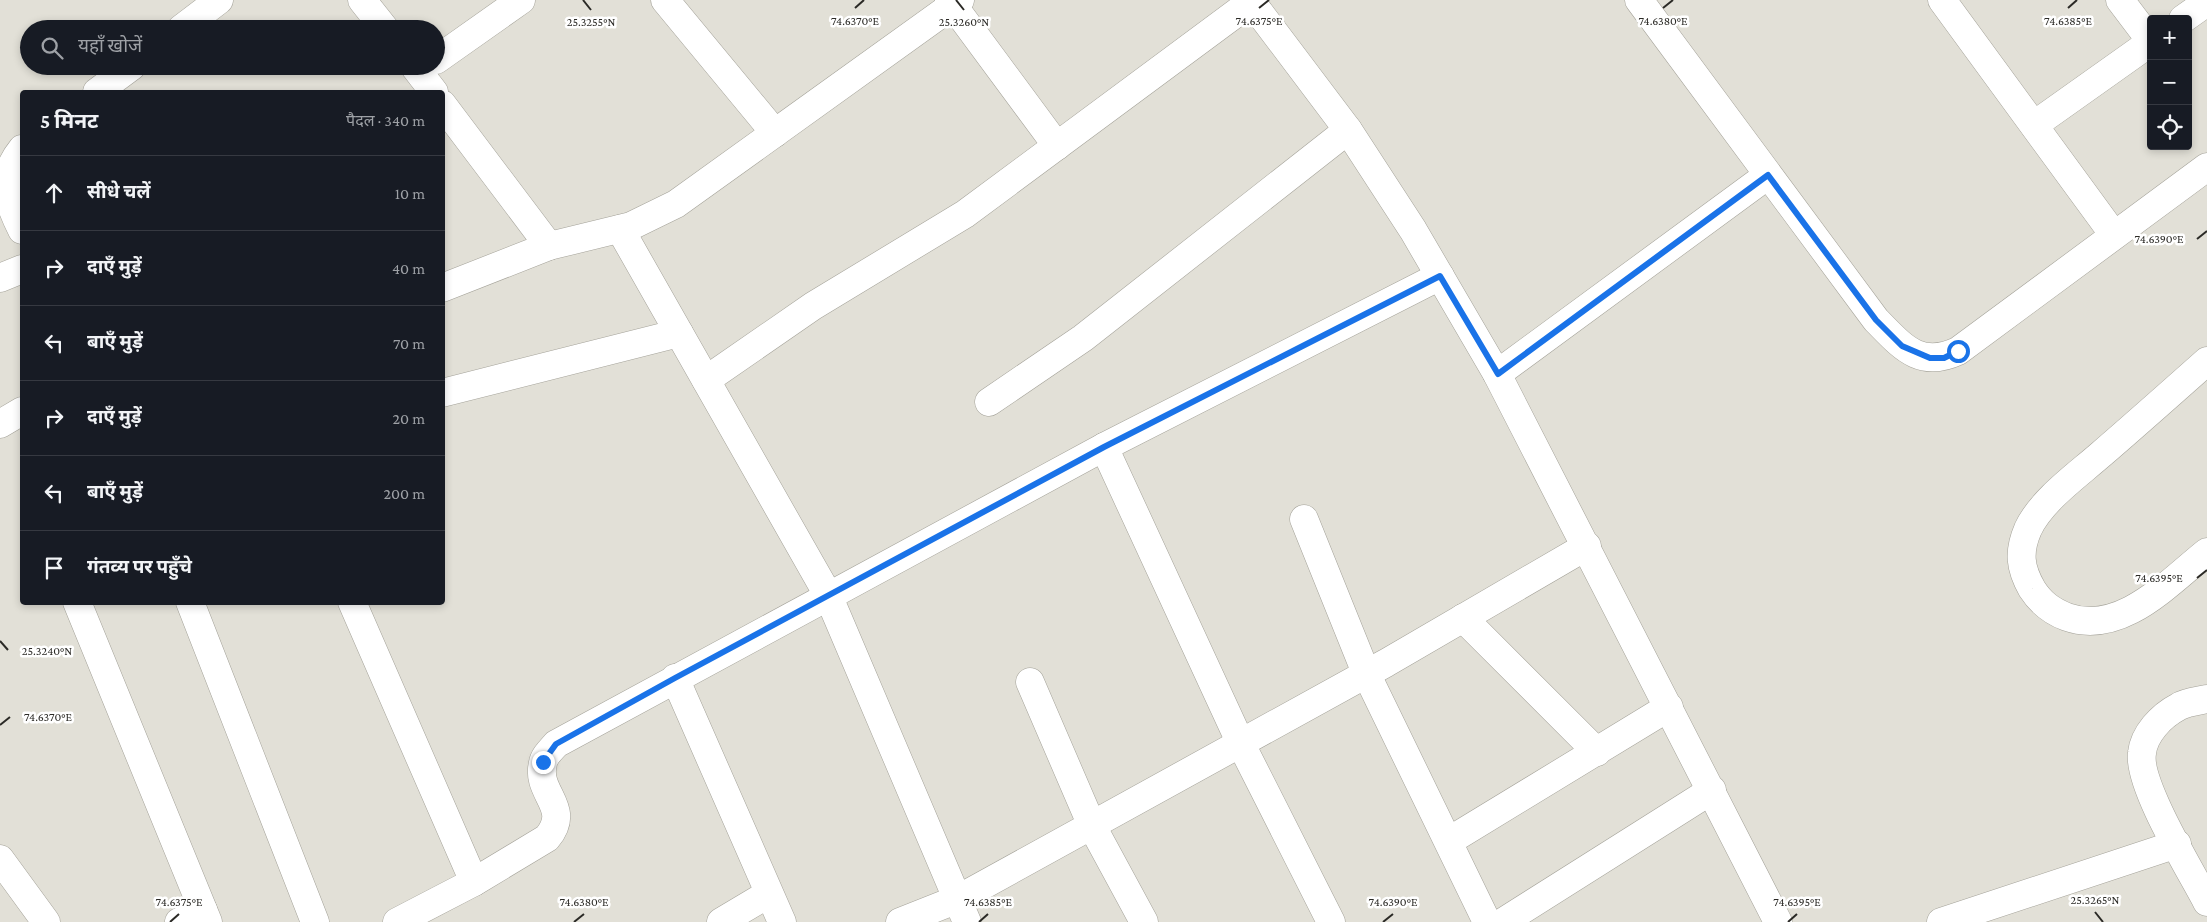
<!DOCTYPE html>
<html lang="hi">
<meta charset="utf-8">
<style>
body{margin:0;font-family:"Crimson Pro","Noto Sans Devanagari",serif;background:#20242c;color:#f1f3f6}
.controls{position:absolute;right:15px;top:15px;display:grid;overflow:hidden;border-radius:5px;box-shadow:0 2px 8px #0003}
.controls button{width:45px;height:45px;display:grid;place-items:center;padding:0;border:0;border-bottom:1px solid #363941;background:#171b24;color:#f1f3f6;font:25px sans-serif}
.stop{position:absolute;width:15px;height:15px;margin:-11px;border:4px solid #1a73e8;border-radius:50%;background:#fff}
.stop.end{background:#1a73e8;border-color:#fff;box-shadow:0 1px 5px #0008}
.list{margin:0;padding:0;list-style:none}
h2{display:flex;justify-content:space-between;align-items:center;height:65px;margin:0;padding:0 20px;font-size:21px}
h2 small{font-size:16px;font-weight:400;color:#9ea1a6}
.list li{display:grid;grid-template-columns:32px 1fr auto;gap:15px;align-items:center;box-sizing:border-box;height:75px;padding:0 20px;border-top:1px solid #363941}
.list b{display:block;font-size:19px;white-space:nowrap}
.list em{font-size:16px;font-style:normal;color:#9ea1a6}
.icon{flex:none;width:28px;height:28px;fill:none;stroke:currentColor;stroke-width:2;stroke-linecap:round;stroke-linejoin:round}
.map{position:relative;flex:none;width:2207px;height:922px;overflow:hidden}
.search{position:absolute;background:#171b24;box-shadow:0 2px 8px #0003;left:20px;top:20px;width:425px;height:55px;display:flex;align-items:center;gap:12px;box-sizing:border-box;padding:0 18px;border-radius:28px;color:#9ea1a6;font-size:19px}
.panel{position:absolute;background:#171b24;box-shadow:0 2px 8px #0003;left:20px;top:90px;width:425px;height:515px;border-radius:5px}
.map>svg:first-child{display:block}
.lines{fill:none;stroke-linecap:round;stroke-linejoin:round}
.minor-casing{stroke:#a4a299;stroke-width:29}
.minor{stroke:#fff;stroke-width:28}
.route{stroke:#1a73e8;stroke-width:6}
.ticks{fill:none;stroke:#2b2a26;stroke-width:2}
.ticks-label{font-size:12px;text-anchor:middle;fill:#2b2a26;stroke:#fff;stroke-width:5;stroke-linejoin:round;paint-order:stroke}
</style>
<div class="map">
<svg width="2207" height="922" viewBox="0 0 2207 922">
<rect width="100%" height="100%" fill="#e2e0d7"/>
<g class="lines">
<defs>
<g id="minor">
<path d="M362,0L385,29"/>
<path d="M665,0L775,133"/>
<path d="M949,0L1057,146"/>
<path d="M1250,0L1348,130L1413,230L1497,374L1778,922"/>
<path d="M1639,0L1876,320C1902,346 1919,369 1958,351L2207,167"/>
<path d="M1942,0L2114,235"/>
<path d="M2120,0L2151,41"/>
<path d="M2183,19L2207,2"/>
<path d="M181,29L219,0"/>
<path d="M436,60L521,0"/>
<path d="M414,66L434,92"/>
<path d="M97,92L132,66"/>
<path d="M442,104L549,246L631,226L676,204L960,0"/>
<path d="M2034,125L2151,42"/>
<path d="M22,149C0,176 6,199 22,230"/>
<path d="M620,229L828,595L967,922"/>
<path d="M0,278L22,269"/>
<path d="M442,288L549,246"/>
<path d="M2207,361C2171,393 2135,425 2099,456C2076,476 2041,501 2028,529C2018,552 2020,568 2032,589C2041,603 2051,611 2067,617C2121,636 2168,583 2207,552"/>
<path d="M1497,374L1768,175"/>
<path d="M706,380L813,306L965,214L1251,2"/>
<path d="M442,393L679,333"/>
<path d="M989,402L1083,338L1348,130"/>
<path d="M0,424L22,411"/>
<path d="M1104,447L1241,744L1331,922"/>
<path d="M1304,519L1366,673L1487,922"/>
<path d="M77,602L208,922"/>
<path d="M190,602L315,922"/>
<path d="M352,602L474,882"/>
<path d="M1463,618L1597,752"/>
<path d="M675,678L782,922"/>
<path d="M1030,682L1092,826L1144,922"/>
<path d="M2207,699C2198,701 2186,702 2178,707C2161,716 2144,734 2142,753C2137,784 2191,871 2207,902"/>
<path d="M1449,841L1669,707"/>
<path d="M0,859L46,922"/>
<path d="M179,922L203,910"/>
<path d="M397,922L474,882L547,838C573,807 535,794 543,763C544,756 552,749 556,744L1104,447L1440,276"/>
<path d="M721,922L768,894"/>
<path d="M900,922L958,899L1386,663L1587,546"/>
<path d="M1503,922L1712,790"/>
<path d="M1941,922L2177,844"/>
</g>
</defs>
<use href="#minor" class="minor-casing"/>
<use href="#minor" class="minor"/>
</g>
<g class="lines">
<path class="route" d="M543,762L556,744L675,678L1104,447L1440,276L1498,374L1768,175L1876,320L1902,346L1930,358H1944L1958,351"/>
</g>
<path class="ticks" d="M583,0L591,10M956,0L964,10M855,8L864,0M1259,8L1269,0M1663,8L1673,0M2068,8L2077,0M2197,239L2207,231M2197,578L2207,570M0,641L8,650M0,725L10,717M2095,912L2103,922M170,922L179,914M574,922L584,914M979,922L988,914M1383,922L1393,914M1788,922L1797,914"/>
<g class="ticks-label">
<text x="855" y="25">74.6370°E</text>
<text x="1259" y="25">74.6375°E</text>
<text x="1663" y="25">74.6380°E</text>
<text x="2068" y="25">74.6385°E</text>
<text x="591" y="26">25.3255°N</text>
<text x="964" y="26">25.3260°N</text>
<text x="2159" y="243">74.6390°E</text>
<text x="2159" y="582">74.6395°E</text>
<text x="47" y="655">25.3240°N</text>
<text x="48" y="721">74.6370°E</text>
<text x="2095" y="904">25.3265°N</text>
<text x="179" y="906">74.6375°E</text>
<text x="584" y="906">74.6380°E</text>
<text x="988" y="906">74.6385°E</text>
<text x="1393" y="906">74.6390°E</text>
<text x="1797" y="906">74.6395°E</text>
</g>
</svg>
<div class="controls">
<button>+</button>
<button>−</button>
<button><svg class="icon" aria-label="locate" viewBox="0 0 24 24"><circle cx="12" cy="12" r="6"/><path d="M12 2v4M12 18v4M2 12h4M18 12h4"/></svg></button>
</div>
<div class="stop" style="left:1958px;top:351px"></div>
<div class="stop end" style="left:543px;top:762px"></div>
<div class="search"><svg class="icon" aria-label="search" viewBox="0 0 24 24"><circle cx="10" cy="10" r="6"/><path d="M15 15l6 6"/></svg>यहाँ खोजें</div>
<section class="panel">
<h2>5 मिनट<small>पैदल · 340 m</small></h2>
<ul class="list">
<li><svg class="icon" aria-label="ahead" viewBox="0 0 24 24"><path d="M12 20V5M6 11l6-6 6 6"/></svg><div><b>सीधे चलें</b></div><em>10 m</em></li>
<li><svg class="icon" aria-label="right" viewBox="0 0 24 24"><path d="M7 20v-9h11M14 6l5 5-5 5"/></svg><div><b>दाएँ मुड़ें</b></div><em>40 m</em></li>
<li><svg class="icon" aria-label="left" viewBox="0 0 24 24"><path d="M17 20v-9H6M10 6l-5 5 5 5"/></svg><div><b>बाएँ मुड़ें</b></div><em>70 m</em></li>
<li><svg class="icon" aria-label="right" viewBox="0 0 24 24"><path d="M7 20v-9h11M14 6l5 5-5 5"/></svg><div><b>दाएँ मुड़ें</b></div><em>20 m</em></li>
<li><svg class="icon" aria-label="left" viewBox="0 0 24 24"><path d="M17 20v-9H6M10 6l-5 5 5 5"/></svg><div><b>बाएँ मुड़ें</b></div><em>200 m</em></li>
<li><svg class="icon" aria-label="arrive" viewBox="0 0 24 24"><path d="M6 21V4h12l-3 4 3 4H6"/></svg><div><b>गंतव्य पर पहुँचे</b></div></li>
</ul>
</section>
</div>
